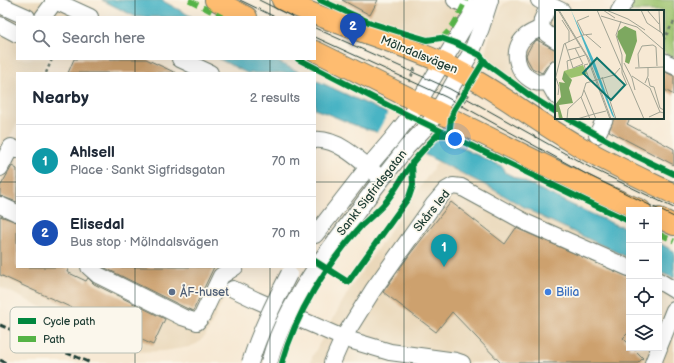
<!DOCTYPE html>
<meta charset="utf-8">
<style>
body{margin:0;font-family:"Balsamiq Sans",sans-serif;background:#f6f6f7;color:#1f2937}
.controls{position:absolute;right:12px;bottom:12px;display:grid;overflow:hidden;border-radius:0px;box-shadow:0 4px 16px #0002}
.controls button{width:36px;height:36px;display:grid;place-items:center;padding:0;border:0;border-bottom:1px solid #e0e1e3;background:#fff;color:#1f2937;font:20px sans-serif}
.you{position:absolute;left:455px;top:139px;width:14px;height:14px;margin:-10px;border:3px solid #fff;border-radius:50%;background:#1a73e8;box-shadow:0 0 0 6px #1a73e833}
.badge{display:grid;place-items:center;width:26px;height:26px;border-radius:50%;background:#0f766e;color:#fff;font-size:13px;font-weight:700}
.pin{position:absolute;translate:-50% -33px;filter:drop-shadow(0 1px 2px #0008)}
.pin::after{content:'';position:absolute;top:21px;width:14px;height:12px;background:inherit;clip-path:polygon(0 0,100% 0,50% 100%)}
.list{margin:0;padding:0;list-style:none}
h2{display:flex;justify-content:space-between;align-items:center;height:52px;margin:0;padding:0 16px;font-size:17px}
h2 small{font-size:13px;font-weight:400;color:#747a83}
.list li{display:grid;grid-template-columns:26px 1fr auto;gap:12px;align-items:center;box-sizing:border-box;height:72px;padding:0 16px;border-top:1px solid #e0e1e3}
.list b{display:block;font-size:15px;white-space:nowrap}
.list p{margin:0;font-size:13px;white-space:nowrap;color:#747a83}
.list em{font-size:13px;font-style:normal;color:#747a83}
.icon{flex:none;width:22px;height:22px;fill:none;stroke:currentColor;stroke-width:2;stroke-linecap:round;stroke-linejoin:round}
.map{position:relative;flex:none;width:674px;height:363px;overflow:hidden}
.search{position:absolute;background:#fff;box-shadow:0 4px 16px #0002;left:16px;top:16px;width:300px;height:44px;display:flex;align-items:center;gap:10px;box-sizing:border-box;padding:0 14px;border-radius:0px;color:#747a83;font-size:15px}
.panel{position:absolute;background:#fff;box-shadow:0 4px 16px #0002;left:16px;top:72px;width:300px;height:196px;border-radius:0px}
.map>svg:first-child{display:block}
.built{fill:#ead8ba}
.green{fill:#9cc26d;stroke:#5e8050}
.water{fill:#48b4c4;stroke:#34787c}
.pier{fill:#f7e9d4}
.building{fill:#cda16e}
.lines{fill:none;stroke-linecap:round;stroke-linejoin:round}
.minor-casing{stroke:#6b796c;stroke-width:18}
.major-casing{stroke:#6b796c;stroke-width:22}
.path{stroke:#6b796c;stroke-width:2.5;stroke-dasharray:3 3;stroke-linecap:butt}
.minor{stroke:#fff;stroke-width:16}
.major{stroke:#febc70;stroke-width:20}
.tram{stroke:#1f3d34;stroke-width:1}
.rail{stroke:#1f3d34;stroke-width:3;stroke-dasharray:6 3;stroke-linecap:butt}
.minor-bridge-casing{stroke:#6b796c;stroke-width:18;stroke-linecap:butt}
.minor-bridge{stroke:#fff;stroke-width:16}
.quiet{stroke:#55b346;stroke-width:5;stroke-dasharray:10 5;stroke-linecap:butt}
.cycleway-casing{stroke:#fbf7ec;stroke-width:8}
.cycleway{stroke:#00873e;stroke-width:6}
.grid{fill:none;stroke:#1f3d34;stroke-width:1;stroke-opacity:0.55}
.service-dot{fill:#5c6f8a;stroke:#fbf7ec;stroke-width:1.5}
.shop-dot{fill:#3f7fe0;stroke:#fbf7ec;stroke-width:1.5}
.labels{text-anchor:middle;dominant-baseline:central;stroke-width:3.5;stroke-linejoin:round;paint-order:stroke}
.street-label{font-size:12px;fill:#1f3d34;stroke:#fbf7ec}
.service-label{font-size:12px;fill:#4e5e75;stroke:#fbf7ec;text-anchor:start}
.shop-label{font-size:12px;fill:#366cbe;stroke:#fbf7ec;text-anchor:start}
.inset-road{fill:none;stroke:#a1a494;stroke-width:1}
.view{fill:#0f766e;fill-opacity:0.15;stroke:#0f766e;stroke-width:2}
.inset-edge{fill:none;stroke:#1f3d34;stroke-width:2}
.key{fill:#fbf7ec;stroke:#b9bfb5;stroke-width:1}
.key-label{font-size:11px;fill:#1f3d34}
</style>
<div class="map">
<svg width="674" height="363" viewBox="0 0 674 363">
<rect width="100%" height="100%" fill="#fbf7ec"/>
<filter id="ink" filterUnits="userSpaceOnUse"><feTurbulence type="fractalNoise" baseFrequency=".025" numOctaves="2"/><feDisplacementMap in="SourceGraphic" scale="8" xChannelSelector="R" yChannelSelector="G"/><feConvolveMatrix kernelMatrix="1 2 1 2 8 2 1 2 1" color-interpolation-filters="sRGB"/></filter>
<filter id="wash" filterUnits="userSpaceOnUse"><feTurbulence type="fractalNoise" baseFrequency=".012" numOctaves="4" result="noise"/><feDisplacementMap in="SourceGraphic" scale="16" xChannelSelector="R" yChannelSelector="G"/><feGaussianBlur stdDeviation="0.9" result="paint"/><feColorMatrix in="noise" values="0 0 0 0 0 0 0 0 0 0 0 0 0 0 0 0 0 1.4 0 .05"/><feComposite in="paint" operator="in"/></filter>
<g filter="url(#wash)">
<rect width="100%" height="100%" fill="#f7e9d4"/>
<g class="built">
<path d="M0,0H69L74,3L67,17H17V59H48L41,73H17V123L9,139L17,142V267H240L206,335L198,343L189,347L164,351L134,352L0,287Z"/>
<path d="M326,0H470L453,38L438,37L366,18Z"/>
<path d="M511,0H519L556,17V105L492,66L485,53L494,22L503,4Z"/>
<path d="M438,161L489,187L542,217L629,258V348H659V272L674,278V363H311L312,357L349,290Z"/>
</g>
<g class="green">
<path d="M632,0H674V58L663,52V11H625Z"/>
<path d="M496,149L629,213V218L494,153Z"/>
</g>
<g class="water">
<path d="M102,0H161L192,17H136Z"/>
<path d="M219,59H272L301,73H247Z"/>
<path d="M315,80L503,167L506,173L572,205L616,225L629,228V258L542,217L489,187L422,153L374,131C355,127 336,116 317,110L315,109Z"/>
<path d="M659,243L674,251V278L659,272Z"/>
</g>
<path class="pier" d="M387,112L415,124L445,138H440L435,141L422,154L376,134L387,115Z"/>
<g id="blocks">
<g class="building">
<path d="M342,0H378L370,15Z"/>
<path d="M537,40L556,50V60H552L548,64L542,73L532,68L527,59L526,55L532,44Z"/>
<path d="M74,59H146L176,73H68Z"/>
<path d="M663,71L674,76V95L663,89Z"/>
<path d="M614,118H631L627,124L674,149V165L609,131Z"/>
<path d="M12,166L17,169V202L0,196V187Z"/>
<path d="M451,202L505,244L516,228L629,277V332L623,338L629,344V348H633L643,358L638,363H501L452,312L436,332L383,292L410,254Z"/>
<path d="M0,216L17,222V267H69L67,272L86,281L88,278L94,284L165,319L153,345L0,275Z"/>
<path d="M103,267H214L193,311L186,308Z"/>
</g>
</g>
</g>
<g filter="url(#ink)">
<use href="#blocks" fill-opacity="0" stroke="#6b796c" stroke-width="1"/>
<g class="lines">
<defs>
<g id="minor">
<path d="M53,0L90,17"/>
<path d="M455,0L475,9"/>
<path d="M539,0L562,11"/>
<path d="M0,5L27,17"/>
<path d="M549,5L542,20L541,28L547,34L556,40"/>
<path d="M619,11L626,0"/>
<path d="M43,17L55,1"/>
<path d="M0,25L17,34"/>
<path d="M541,28C536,31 529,33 525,37C510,50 517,73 533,81C537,84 543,82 548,82L556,69"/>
<path d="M180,59L210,73"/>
<path d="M663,61L674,66"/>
<path d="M548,82L556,96"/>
<path d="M597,135L605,118"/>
<path d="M315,140C337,138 360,160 375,173"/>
<path d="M0,168L11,147L17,150"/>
<path d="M0,205L17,213"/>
<path d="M315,235L368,167L391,140L410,116L467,22L482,0"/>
<path d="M321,260L375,188L407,147L428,125L437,112L472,51L481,28L490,0"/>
<path d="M89,267L98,275L182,317L197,322L202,316L221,276L235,267"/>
<path d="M659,281L674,290"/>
<path d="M233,289L256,300L343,338L390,352L456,361L462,363"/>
<path d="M659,347L674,310"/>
<path d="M332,363L343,338L373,290L434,204L446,190L453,186L461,187L527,223L629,268"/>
<path d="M653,363L659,348"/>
</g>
<g id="major">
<path d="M215,0L247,17"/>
<path d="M282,0C334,25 390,39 443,63C490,85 532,119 577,145C608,163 641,178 674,194"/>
<path d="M315,51L595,190L641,210"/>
<path d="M659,218L674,225"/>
</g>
</defs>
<use href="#minor" class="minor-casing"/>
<use href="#major" class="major-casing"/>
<g class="path">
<path d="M663,40L674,22"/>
<path d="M46,73L52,59"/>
<path d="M409,82L415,68"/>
<path d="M461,107L469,94"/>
</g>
<use href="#minor" class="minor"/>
<use href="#major" class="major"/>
<g class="tram">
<path d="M240,0L275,17"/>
<path d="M259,0L293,17"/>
<path d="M315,28L450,89L591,168L674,208"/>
<path d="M315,37L446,97L588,175L674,217"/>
</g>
<g class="rail">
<path d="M0,325L91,363"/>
<path d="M0,360L6,363"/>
</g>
<defs>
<g id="minor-bridge">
<path d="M250,363C260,331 274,303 289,274"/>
<path d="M269,363C279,325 299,292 321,260"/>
</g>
</defs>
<use href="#minor-bridge" class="minor-bridge-casing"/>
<use href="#minor-bridge" class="minor-bridge"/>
<g class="quiet">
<path d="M189,0L222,17"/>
<path d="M441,38C453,29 459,14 466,0"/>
<path d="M659,234L674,241"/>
</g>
<defs>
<g id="cycleway">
<path d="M320,0L371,23L390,29L427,40L441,38L455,43L480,55L488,65L532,97L556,112"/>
<path d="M298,59L389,106L586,201L629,221"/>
<path d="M566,118L632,154L674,174"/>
<path d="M315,261L348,282L409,197L413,185L412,163"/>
<path d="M282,363C296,313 326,265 361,226C369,218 378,211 385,203C396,190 403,175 413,162C420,153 429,144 437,135H449L451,119L454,110L484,61"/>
</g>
</defs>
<use href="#cycleway" class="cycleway-casing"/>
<use href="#cycleway" class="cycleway"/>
</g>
</g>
<path class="grid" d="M135,0V17M270,0V17M404,0V363M539,0V363M135,59V73M270,59V73M0,182H17M315,182H674M135,267V363M270,267V363"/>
<circle class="service-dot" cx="172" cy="292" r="4"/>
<circle class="shop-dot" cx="548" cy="292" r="4"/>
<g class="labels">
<g class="street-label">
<text transform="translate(419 55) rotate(22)">Mölndalsvägen</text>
<text transform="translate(372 193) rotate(-52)">Sankt Sigfridsgatan</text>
<text transform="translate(432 211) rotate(-51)">Skårs led</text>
</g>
<g class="service-label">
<text x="180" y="292">ÅF-huset</text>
</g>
<g class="shop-label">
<text x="556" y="292">Bilia</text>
</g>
</g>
<g transform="translate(555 10)">
<rect width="109" height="109" fill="#f7e9d4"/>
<path d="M28,55L32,64L16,68L10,64L9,61Z" fill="#9cc26d"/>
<path d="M70,16L81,21L82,31L74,54L70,52L71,45L62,27L63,21ZM9,61L17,70L14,78L18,93L4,95L8,109H4L3,102H0V95L6,87L4,72L10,73L7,69Z" fill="#7da860"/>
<path d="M16,0L40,53L60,109L57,105Z" fill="#48b4c4"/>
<path class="inset-road" d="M3,0L32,47L55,109M4,0L34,49L56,109M42,0L89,109M48,0L60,8M51,0L73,9L90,20M86,0L92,13L107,23L109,29M92,0L104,14M104,0L105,22M46,6L82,17L109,40M7,10L14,21V32M66,11L61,25L67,45V63M29,25L22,11L34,6M31,25L46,38M10,33L18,58L28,54L20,38M13,40L25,37M69,53L77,68M33,54L29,55L35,71M84,57L83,44L87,36L98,35L101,37L102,56M80,58L109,57M13,60L12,51L30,45M67,63L72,75M77,66L95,78L105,102M47,67L61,109M1,68L4,77L3,85M77,68L80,80M93,68L95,76L99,77L105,98L109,100M0,70L9,34L28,25L37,24M90,73L93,66V57M29,80L41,109M26,87L35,109M39,104L51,101M94,107L105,102L109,103M12,109L13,99L27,86L31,73L59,65L65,58M22,109L39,104"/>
<path class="view" d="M42,48L70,75L56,90L28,63Z"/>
<rect width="109" height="109" class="inset-edge"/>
</g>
<rect x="10" y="307" width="132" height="46" rx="6" class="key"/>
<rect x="18" y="318" width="18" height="6" fill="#00873e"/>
<rect x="18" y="336" width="18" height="6" fill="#55b346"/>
<g class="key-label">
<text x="43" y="325">Cycle path</text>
<text x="43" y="343">Path</text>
</g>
</svg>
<div class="controls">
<button>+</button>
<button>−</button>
<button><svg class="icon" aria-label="locate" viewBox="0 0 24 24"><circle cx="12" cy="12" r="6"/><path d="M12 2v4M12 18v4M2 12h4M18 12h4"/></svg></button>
<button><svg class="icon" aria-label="layers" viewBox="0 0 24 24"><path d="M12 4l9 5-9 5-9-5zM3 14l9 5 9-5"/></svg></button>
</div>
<div class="you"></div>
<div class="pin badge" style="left:444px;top:267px;background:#0f9aa8">1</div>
<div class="pin badge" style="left:353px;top:46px;background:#1a4fb4">2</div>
<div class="search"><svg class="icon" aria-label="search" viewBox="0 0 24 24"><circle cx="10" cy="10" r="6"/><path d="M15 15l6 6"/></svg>Search here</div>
<section class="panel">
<h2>Nearby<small>2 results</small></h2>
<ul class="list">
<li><span class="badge" style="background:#0f9aa8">1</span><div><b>Ahlsell</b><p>Place · Sankt Sigfridsgatan</p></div><em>70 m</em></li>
<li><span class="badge" style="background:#1a4fb4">2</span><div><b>Elisedal</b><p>Bus stop · Mölndalsvägen</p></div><em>70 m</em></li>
</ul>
</section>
</div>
